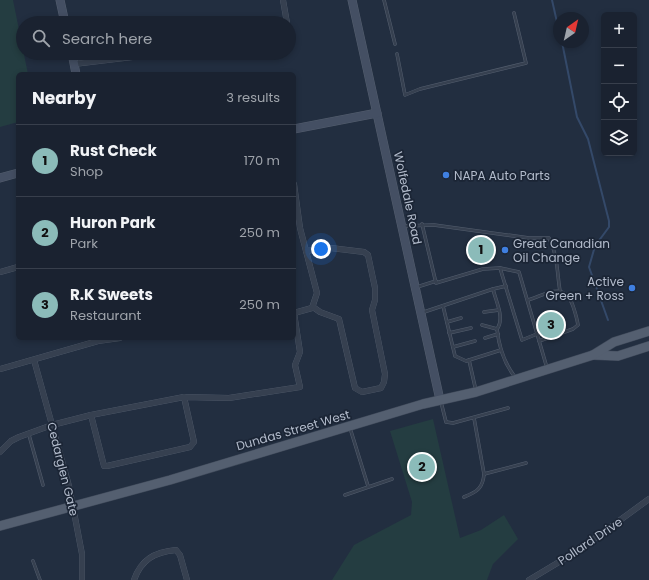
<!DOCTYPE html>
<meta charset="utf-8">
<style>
body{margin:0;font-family:Poppins,sans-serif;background:#272f3c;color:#f1f3f6}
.controls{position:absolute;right:12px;top:12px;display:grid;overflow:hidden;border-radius:6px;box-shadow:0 2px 6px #0003}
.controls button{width:36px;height:36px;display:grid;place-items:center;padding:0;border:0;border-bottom:1px solid #383f4c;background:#1a2230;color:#f1f3f6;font:20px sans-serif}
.compass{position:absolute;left:553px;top:12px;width:36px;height:36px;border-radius:50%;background:#1a2230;box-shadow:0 2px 6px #0003;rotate:34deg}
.you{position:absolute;left:321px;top:249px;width:14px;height:14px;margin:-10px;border:3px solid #fff;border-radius:50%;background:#1a73e8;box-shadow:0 0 0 6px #1a73e833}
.badge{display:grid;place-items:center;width:26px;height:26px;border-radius:50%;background:#8bbbb9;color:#111;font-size:13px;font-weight:700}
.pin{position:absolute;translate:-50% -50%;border:2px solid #fff;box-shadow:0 1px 4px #0006}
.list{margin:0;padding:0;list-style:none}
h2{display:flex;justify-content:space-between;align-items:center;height:52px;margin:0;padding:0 16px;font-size:17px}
h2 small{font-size:13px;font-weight:400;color:#9fa4ab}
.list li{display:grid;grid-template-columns:26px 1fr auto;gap:12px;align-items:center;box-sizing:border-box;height:72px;padding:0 16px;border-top:1px solid #383f4c}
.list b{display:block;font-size:15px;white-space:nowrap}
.list p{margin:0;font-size:13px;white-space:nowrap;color:#9fa4ab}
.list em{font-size:13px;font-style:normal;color:#9fa4ab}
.icon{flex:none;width:22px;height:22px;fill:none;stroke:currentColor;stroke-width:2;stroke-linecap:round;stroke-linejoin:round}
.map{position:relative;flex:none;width:649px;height:580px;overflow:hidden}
.search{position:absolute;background:#1a2230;box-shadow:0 2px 6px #0003;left:16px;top:16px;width:280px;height:44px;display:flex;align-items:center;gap:10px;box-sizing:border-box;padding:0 14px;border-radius:22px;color:#9fa4ab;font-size:15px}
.panel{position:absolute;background:#1a2230;box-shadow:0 2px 6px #0003;left:16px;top:72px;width:280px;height:268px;border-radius:6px}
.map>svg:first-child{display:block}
.green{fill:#243d41}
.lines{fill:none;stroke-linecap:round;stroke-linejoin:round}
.stream{stroke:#344969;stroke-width:2}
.lane-casing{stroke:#545e6e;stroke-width:3.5}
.street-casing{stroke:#545e6e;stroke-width:6}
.secondary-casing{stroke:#545e6e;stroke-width:9}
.primary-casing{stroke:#3f4959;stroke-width:10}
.lane{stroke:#364050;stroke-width:2.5}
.street{stroke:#364050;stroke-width:5.5}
.secondary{stroke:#444f63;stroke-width:8}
.primary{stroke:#545f70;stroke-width:9}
.shop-dot{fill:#3f7fe0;stroke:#1b2535;stroke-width:1.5}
.labels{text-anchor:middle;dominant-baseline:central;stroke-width:3.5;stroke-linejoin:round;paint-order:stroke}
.poi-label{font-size:12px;fill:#b2bbcb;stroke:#1b2535;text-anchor:start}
.street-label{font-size:12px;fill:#b2bbcb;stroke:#1b2535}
</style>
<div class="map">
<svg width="649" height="580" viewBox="0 0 649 580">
<rect width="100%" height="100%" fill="#222e40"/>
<g class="green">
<path d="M0,0H13L28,74H18V122L0,127Z"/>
<path d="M433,419L460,538L481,530L504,515L518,539L493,564L487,580H332L354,545L411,515L412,502L390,431Z"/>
</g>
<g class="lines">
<g class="stream">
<path d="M552,0L559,31"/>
<path d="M562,42L577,117L588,139L609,221V227L595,246L589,267L608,320"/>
</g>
<defs>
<g id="lane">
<path d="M384,0L395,44"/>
<path d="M397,54L405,95L420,89L526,63L514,13"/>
<path d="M422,224L436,283L483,269L500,268L522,340L537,334"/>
<path d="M403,226L434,225L529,238H549C558,255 557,274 560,291"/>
<path d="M500,268L519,272L547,368"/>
<path d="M417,287L436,281"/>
<path d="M493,289L506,286"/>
<path d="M528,300C547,294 564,281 573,306C575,312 577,318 578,325L573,329L539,341"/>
<path d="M443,306L455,356L466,361L501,350"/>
<path d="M484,312L499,310"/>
<path d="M421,313L493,289C496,302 505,318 497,329C499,348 504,363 515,377"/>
<path d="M447,322L461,318"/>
<path d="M482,325L497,329"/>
<path d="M449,333L471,328"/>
<path d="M485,338L498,334"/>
<path d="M453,347L475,341"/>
<path d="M469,360L476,391"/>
<path d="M441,402L446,422L453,423L508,408"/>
<path d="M350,428L368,486"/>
<path d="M29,435L43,485"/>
<path d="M484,474L526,463"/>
<path d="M345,495L392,479"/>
<path d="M464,497C477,492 483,488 484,474L474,418"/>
<path d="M33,561L40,580"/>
</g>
<g id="street">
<path d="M283,0L287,23"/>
<path d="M74,64L166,53"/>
<path d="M294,184L300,228L317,293L312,308L294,313"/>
<path d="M306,251L331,248L364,252L368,255L375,288V300L372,310L385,374L384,382L381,388L362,392L355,388L339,319L320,312L313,307"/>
<path d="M0,272L18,267"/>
<path d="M34,360L69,486L82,554V580"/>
<path d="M0,369L98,341L120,338"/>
<path d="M91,415L104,466H107L190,447L194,442L184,397"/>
<path d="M0,452L11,441L19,437L52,425L91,415L184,397L229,398L300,387L295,365L300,352L294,313"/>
<path d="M134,580C141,560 154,552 176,550L180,555L187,580"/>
<path d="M529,580L579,550L649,499"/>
</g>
<g id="secondary">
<path d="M60,0L65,23"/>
<path d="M352,0L440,400"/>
<path d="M72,53L76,74"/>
<path d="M294,129L377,113"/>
<path d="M0,178L18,173"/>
</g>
<g id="primary">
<path d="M593,355L618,356L649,346"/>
<path d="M0,526L170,480L423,404L476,392L593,355L614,342L649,331"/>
</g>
</defs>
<use href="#lane" class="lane-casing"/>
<use href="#street" class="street-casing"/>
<use href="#secondary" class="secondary-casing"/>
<use href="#primary" class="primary-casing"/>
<use href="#lane" class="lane"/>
<use href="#street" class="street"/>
<use href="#secondary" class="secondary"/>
<use href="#primary" class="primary"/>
</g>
<g class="shop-dot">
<circle cx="446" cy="175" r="4"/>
<circle cx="505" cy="250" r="4"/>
<circle cx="632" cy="288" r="4"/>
</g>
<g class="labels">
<g class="poi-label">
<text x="454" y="175">NAPA Auto Parts</text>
<text x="513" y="243">Great Canadian<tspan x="513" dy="14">Oil Change</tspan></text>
<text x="624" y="281" text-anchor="end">Active<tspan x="624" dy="14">Green + Ross</tspan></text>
</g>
<g class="street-label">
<text transform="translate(408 198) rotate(78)">Wolfedale Road</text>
<text transform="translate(293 430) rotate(-16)">Dundas Street West</text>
<text transform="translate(63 469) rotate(76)">Cedarglen Gate</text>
<text transform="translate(590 541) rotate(-34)">Pollard Drive</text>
</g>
</g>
</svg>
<div class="controls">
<button>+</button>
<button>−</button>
<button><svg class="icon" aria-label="locate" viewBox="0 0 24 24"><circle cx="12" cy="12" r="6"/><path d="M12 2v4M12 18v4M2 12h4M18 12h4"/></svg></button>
<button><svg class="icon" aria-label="layers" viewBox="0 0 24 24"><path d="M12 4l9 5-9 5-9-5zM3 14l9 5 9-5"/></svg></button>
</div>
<svg class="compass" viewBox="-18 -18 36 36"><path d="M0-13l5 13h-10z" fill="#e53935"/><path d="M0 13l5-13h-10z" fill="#9fa4ab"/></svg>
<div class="you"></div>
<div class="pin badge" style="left:481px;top:250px">1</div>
<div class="pin badge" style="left:422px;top:467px">2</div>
<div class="pin badge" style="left:551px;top:325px">3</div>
<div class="search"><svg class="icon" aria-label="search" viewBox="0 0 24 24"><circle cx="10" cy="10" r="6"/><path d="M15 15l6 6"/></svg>Search here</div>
<section class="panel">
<h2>Nearby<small>3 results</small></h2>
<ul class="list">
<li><span class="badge">1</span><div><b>Rust Check</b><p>Shop</p></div><em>170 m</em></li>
<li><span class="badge">2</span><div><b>Huron Park</b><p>Park</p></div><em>250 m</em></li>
<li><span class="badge">3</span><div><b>R.K Sweets</b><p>Restaurant</p></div><em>250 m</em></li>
</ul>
</section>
</div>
